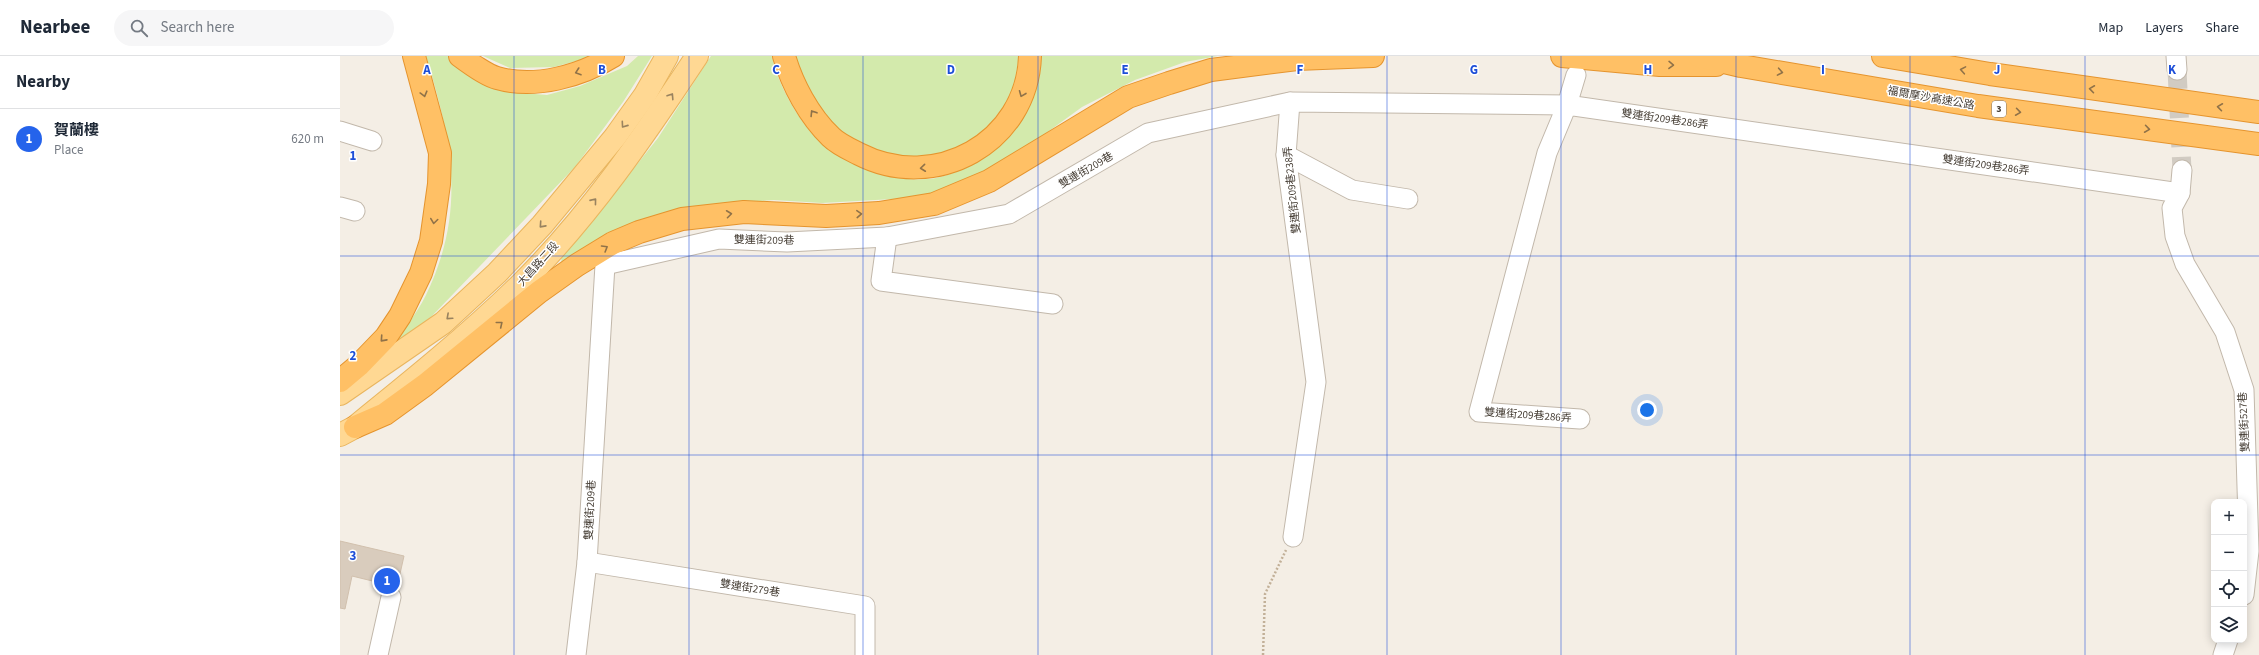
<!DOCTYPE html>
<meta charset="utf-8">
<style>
body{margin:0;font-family:"Source Sans 3","Noto Sans TC",sans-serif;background:#f6f6f7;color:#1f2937}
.controls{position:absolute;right:12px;bottom:12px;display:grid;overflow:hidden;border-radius:8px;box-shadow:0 2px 10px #0003}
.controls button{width:36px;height:36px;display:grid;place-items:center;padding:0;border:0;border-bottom:1px solid #e0e1e3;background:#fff;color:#1f2937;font:20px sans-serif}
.you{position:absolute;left:1307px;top:354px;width:14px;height:14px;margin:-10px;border:3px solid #fff;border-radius:50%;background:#1a73e8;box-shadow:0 0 0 6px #1a73e833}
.badge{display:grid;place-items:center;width:26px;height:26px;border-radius:50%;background:#2563eb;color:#fff;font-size:13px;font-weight:700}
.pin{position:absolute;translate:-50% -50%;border:2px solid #fff;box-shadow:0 1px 4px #0006}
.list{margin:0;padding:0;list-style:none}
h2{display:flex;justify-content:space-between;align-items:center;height:52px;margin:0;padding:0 16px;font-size:17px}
h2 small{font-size:13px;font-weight:400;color:#747a83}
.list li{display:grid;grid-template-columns:26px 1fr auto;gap:12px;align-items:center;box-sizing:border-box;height:60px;padding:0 16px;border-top:1px solid #e0e1e3}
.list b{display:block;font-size:15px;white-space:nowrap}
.list p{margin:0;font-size:13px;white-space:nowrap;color:#747a83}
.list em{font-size:13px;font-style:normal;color:#747a83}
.icon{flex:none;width:22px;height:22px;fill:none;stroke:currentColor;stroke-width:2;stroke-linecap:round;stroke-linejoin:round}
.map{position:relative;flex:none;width:1919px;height:599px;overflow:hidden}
header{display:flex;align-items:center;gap:24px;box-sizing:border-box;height:56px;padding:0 20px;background:#fff;border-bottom:1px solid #e0e1e3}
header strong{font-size:19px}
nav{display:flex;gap:22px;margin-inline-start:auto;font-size:14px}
.search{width:280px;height:36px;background:#f6f6f7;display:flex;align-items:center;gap:10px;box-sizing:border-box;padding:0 14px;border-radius:22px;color:#747a83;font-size:15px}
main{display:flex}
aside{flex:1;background:#fff}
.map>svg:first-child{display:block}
.green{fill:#d3eaac}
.building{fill:#d9ccbd;stroke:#d1c0ad}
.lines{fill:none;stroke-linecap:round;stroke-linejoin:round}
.minor-tunnel{stroke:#d1cbc2;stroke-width:19;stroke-dasharray:19 10;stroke-linecap:butt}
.minor-casing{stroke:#c2b8ab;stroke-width:21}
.major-casing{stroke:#e9b55e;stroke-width:24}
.highway-casing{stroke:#e5942e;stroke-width:24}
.path{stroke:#c2b098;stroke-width:2.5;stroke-dasharray:2 2;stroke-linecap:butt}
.minor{stroke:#fff;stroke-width:19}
.major{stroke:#ffd893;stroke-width:22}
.highway{stroke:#ffc065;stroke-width:22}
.oneway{stroke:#907248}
.oneway2{stroke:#99835f}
.grid{fill:none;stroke:#1d4ed8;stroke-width:1;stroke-opacity:0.55}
.labels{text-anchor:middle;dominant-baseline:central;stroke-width:3;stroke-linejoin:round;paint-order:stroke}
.shield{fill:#fff;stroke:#7e7872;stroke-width:1}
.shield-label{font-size:10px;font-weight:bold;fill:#463e35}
.street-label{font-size:11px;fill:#463e35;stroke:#fff}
.grid-label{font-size:13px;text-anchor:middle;font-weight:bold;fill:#1d4ed8;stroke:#fff;stroke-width:3;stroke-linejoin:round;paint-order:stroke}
</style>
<header>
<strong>Nearbee</strong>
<div class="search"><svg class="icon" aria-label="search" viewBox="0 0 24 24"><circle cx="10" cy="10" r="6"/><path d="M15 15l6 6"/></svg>Search here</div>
<nav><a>Map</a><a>Layers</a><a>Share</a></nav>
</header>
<main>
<aside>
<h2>Nearby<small></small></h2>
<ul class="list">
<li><span class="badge">1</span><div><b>賀蘭樓</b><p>Place</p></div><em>620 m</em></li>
</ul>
</aside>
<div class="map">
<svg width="1919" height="599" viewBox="0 0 1919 599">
<rect width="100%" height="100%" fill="#f4eee5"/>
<g class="green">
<path d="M86,0H108L125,17L171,36L207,39L240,30L287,10L298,0H312L283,46L235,111L92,260L44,299C58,280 76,260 86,239C127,154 112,86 86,0Z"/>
<path d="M143,0H255L214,11L170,12Z"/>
<path d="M371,0H432C437,24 451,51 466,70C493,104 552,130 596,122C612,119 628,110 642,101C649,96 657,93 662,87C687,65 692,30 700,0H878L845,6L795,24L742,51L661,110L589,141L482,147L434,144L373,148L330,155L222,211L221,200L275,136L318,82Z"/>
<path d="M455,0H681C680,21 671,42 658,58C647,74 631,85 613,93C607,95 600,100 594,101C555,109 509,90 485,59C474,45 460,18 455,0Z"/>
</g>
<path class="building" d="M0,485L64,500L57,531L12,520L5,553L0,552Z"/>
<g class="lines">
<path class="minor-tunnel" d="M1837,14L1842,114"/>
<defs>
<g id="minor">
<path d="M1836,0L1837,14"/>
<path d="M0,75L32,85"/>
<path d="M946,99L1012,134L1068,143"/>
<path d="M1842,114L1840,137L1832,152L1835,180L1845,208L1885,276L1904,334L1909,495L1904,539"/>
<path d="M0,151L15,155"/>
<path d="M547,181L541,225L713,248"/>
<path d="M1240,363L1139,356L1207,97L1227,49L1840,137"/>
<path d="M953,481L976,326L946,99L950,46L1227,49L1236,19"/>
<path d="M247,506L525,550V599"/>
<path d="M38,599L51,541"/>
<path d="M236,599L247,506L265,209L379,183L447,186L547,181L669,158L808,77L950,46"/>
<path d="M1883,599L1888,584"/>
</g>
<g id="major">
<path d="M0,338L103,267L157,217L202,169L275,81L305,39L327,0"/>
<path d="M0,379L15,371C72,325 129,279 182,227C250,159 304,80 357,0"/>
</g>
<g id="highway">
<path d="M120,0C128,6 148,20 157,22C195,33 241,20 273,0"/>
<path d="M444,0C452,28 469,60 491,81C498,88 509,93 519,98C595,137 687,87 690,0"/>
<path d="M1222,0L1320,9H1376"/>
<path d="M1359,0L1401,10L1638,50L1919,88"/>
<path d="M1543,0L1650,18L1919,56"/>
<path d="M0,325L19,309L46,281L60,260L81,217L91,185L99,128L100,97L74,0"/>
<path d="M15,371L45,358L85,329L199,236L237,209L273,187L299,176L342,163L404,156L486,160L539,157L594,148L649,125L788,41L829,27L871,14L957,3L1033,0"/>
</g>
</defs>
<use href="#minor" class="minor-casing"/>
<use href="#major" class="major-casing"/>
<use href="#highway" class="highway-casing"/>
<path class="path" d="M923,599L925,538L946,494"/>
<use href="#minor" class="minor"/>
<use href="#major" class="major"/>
<use href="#highway" class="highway"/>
</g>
<defs><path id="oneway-chevron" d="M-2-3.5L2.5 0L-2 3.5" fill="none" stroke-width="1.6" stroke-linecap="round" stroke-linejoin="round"/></defs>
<g class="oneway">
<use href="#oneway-chevron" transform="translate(1331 9) rotate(1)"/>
<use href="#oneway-chevron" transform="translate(1623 14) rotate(-170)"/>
<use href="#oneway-chevron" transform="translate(238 16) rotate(161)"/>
<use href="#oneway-chevron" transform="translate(1440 16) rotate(10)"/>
<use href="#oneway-chevron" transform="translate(1752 33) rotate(-172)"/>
<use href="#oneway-chevron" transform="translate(84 38) rotate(75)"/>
<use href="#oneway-chevron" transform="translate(682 38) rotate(112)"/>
<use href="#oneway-chevron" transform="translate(1880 51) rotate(-172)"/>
<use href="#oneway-chevron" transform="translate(1678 56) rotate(8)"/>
<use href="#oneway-chevron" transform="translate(473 57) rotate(-122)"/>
<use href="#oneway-chevron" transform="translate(1807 73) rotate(8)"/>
<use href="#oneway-chevron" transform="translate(583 112) rotate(174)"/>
<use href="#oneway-chevron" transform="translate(389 158) rotate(-7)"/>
<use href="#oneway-chevron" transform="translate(519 158) rotate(-3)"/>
<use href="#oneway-chevron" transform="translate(94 165) rotate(98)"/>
<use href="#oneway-chevron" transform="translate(265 192) rotate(-31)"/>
<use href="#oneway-chevron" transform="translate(160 268) rotate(-39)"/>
<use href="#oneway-chevron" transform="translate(43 283) rotate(132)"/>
</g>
<g class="oneway2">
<use href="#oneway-chevron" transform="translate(331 40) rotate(-57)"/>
<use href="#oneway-chevron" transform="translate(284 69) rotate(125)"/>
<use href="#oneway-chevron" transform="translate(254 145) rotate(-51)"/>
<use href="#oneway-chevron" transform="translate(202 169) rotate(132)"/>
<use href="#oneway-chevron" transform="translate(109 261) rotate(138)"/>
</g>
<path class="grid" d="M174,0V599M349,0V599M523,0V599M698,0V599M872,0V599M1047,0V599M1221,0V599M1396,0V599M1570,0V599M1745,0V599M0,200H1919M0,399H1919"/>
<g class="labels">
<rect class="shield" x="1652" y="45" width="14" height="16" rx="3"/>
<g class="shield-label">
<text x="1659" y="53">3</text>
</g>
<g class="street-label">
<text transform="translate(1591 42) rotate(10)">福爾摩沙高速公路</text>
<text transform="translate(1325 63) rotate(8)">雙連街209巷286弄</text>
<text transform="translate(1646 109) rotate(8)">雙連街209巷286弄</text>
<text transform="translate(746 114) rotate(-30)">雙連街209巷</text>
<text transform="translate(952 134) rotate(-96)">雙連街209巷238弄</text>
<text transform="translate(424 184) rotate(1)">雙連街209巷</text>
<text transform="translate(198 208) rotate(-48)">大昌路二段</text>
<text transform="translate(1188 359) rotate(4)">雙連街209巷286弄</text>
<text transform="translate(1904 366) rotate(-93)">雙連街527巷</text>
<text transform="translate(250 454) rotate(-87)">雙連街209巷</text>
<text transform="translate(410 532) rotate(9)">雙連街279巷</text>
</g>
</g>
<g class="grid-label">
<text x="87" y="18">A</text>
<text x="262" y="18">B</text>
<text x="436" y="18">C</text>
<text x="611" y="18">D</text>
<text x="785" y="18">E</text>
<text x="960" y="18">F</text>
<text x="1134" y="18">G</text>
<text x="1308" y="18">H</text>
<text x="1483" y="18">I</text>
<text x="1657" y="18">J</text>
<text x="1832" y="18">K</text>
<text x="13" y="104">1</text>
<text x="13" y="304">2</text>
<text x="13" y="504">3</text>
</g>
</svg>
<div class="controls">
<button>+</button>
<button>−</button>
<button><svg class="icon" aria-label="locate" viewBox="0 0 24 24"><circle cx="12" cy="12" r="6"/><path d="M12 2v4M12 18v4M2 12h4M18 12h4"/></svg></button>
<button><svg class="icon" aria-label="layers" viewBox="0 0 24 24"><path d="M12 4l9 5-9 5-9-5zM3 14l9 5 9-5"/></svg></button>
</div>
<div class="you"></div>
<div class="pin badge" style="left:47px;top:525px">1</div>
</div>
</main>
